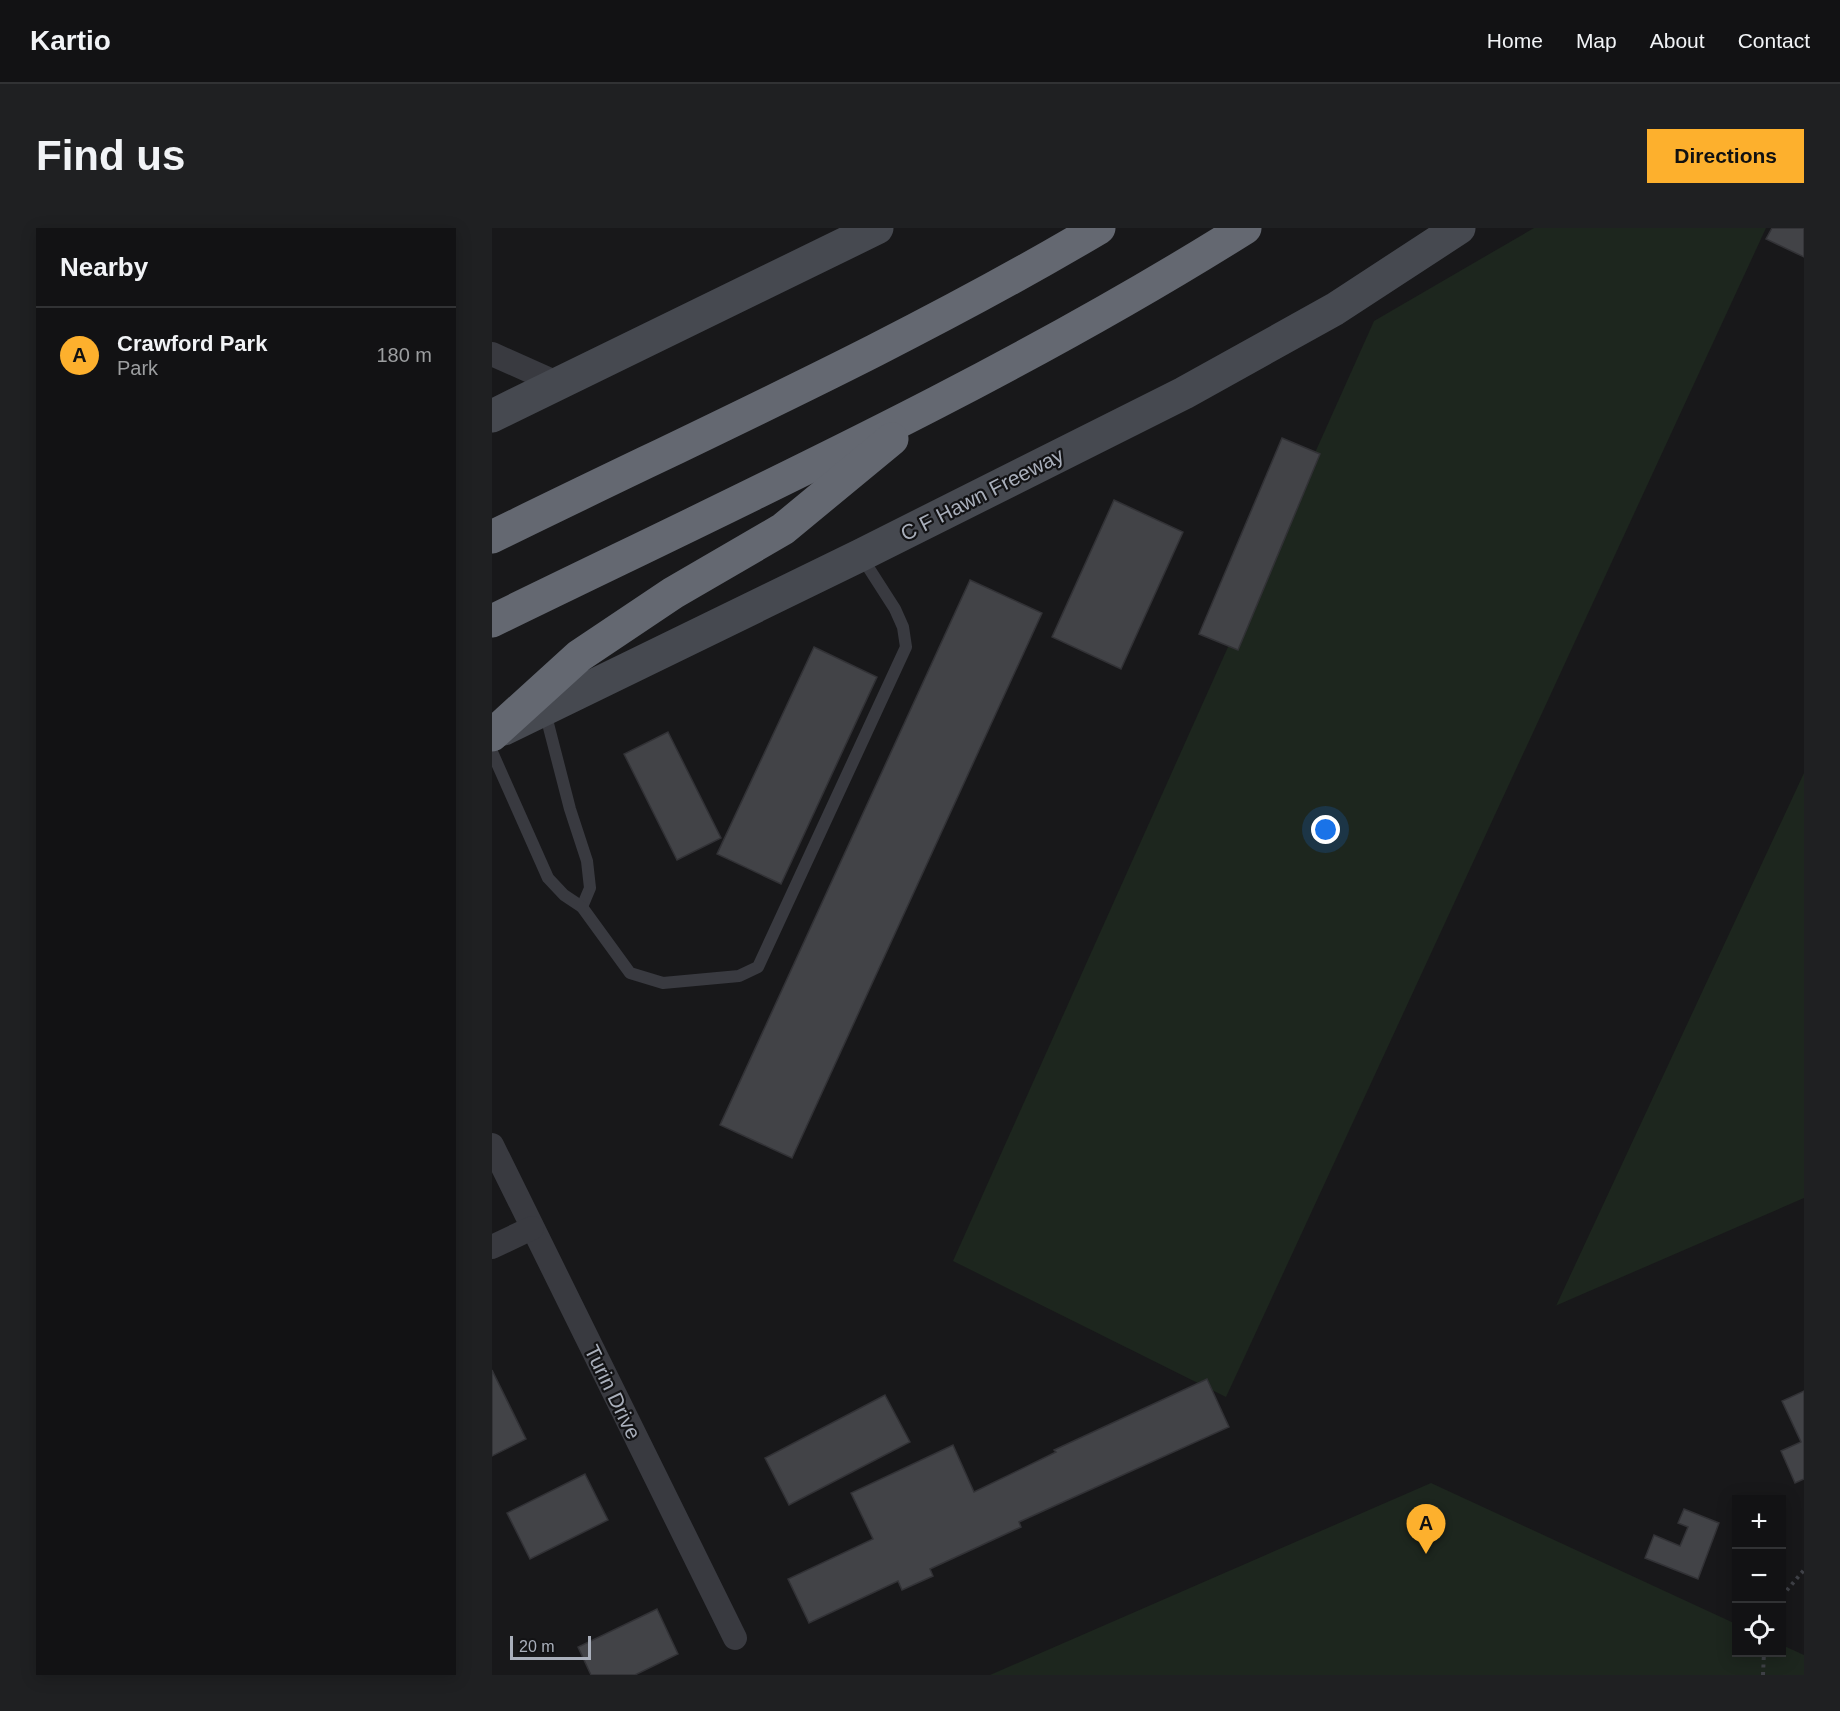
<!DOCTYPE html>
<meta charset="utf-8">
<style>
body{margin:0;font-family:Helvetica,sans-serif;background:#1f2022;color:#f1f3f6}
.controls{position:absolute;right:18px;bottom:18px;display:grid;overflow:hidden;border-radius:0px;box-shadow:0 3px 15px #0003}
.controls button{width:54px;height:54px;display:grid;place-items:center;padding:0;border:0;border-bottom:2px solid #313234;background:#121214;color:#f1f3f6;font:30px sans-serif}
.scale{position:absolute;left:18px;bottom:15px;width:81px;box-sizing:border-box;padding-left:6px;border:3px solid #a9afbb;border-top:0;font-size:16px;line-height:21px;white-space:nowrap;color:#a9afbb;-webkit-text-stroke:4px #131315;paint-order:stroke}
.you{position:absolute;left:834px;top:602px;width:21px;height:21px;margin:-15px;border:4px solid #fff;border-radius:50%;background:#1a73e8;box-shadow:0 0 0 9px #1a73e833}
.badge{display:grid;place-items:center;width:39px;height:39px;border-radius:50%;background:#fdb02d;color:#111;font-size:20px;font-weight:700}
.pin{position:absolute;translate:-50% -50px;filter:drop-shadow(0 2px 3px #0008)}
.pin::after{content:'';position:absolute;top:32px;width:21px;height:18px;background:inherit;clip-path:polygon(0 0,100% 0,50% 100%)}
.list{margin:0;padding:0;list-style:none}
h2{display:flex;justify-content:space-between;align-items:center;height:78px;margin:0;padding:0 24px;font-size:26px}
h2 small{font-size:20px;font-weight:400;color:#9c9ea0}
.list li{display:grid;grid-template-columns:39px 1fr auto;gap:18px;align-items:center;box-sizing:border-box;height:96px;padding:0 24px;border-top:2px solid #313234}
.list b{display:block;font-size:22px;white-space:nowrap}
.list p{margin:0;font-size:20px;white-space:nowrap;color:#9c9ea0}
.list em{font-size:20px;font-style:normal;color:#9c9ea0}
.icon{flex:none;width:33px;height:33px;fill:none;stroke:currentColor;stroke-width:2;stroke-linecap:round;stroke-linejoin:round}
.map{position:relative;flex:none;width:1312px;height:1447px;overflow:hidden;border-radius:0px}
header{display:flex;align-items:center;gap:36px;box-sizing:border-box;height:84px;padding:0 30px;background:#121214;border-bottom:2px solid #313234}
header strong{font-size:28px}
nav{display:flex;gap:33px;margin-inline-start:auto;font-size:21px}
.intro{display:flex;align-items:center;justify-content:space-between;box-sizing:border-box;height:144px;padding:0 36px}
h1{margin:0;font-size:42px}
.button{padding:15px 27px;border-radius:0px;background:#fdb02d;color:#111;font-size:21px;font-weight:700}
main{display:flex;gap:36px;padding:0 36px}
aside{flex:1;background:#121214;border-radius:0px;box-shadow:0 3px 15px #0003}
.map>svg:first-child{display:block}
.green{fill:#1d261e}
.building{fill:#424347;stroke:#323236;stroke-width:1.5}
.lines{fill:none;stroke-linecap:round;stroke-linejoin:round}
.path{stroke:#3f4147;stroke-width:4;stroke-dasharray:3 4.5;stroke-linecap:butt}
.lane{stroke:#393a40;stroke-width:12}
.street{stroke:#393a40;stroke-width:24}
.secondary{stroke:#464950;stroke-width:33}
.highway{stroke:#646871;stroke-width:33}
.labels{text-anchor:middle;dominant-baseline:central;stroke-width:4.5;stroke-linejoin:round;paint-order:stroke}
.street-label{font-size:21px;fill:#a9afbb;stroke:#131315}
</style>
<header>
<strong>Kartio</strong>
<nav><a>Home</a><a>Map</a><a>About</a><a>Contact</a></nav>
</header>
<div class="intro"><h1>Find us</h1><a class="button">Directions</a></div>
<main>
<aside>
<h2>Nearby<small></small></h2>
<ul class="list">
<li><span class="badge">A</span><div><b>Crawford Park</b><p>Park</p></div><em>180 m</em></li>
</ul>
</aside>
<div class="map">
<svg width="1312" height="1447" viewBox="0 0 1312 1447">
<rect width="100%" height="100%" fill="#18181a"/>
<g class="green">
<path d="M1042,0H1274L734,1169L461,1033L882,93Z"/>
<path d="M1312,545V970L1063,1078H1064Z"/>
<path d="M939,1255L1244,1396V1424H1290V1417L1312,1427V1447H498Z"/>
</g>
<g class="building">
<path d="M1280,0H1312V29L1274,11Z"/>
<path d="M790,210L828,226L746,422L707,406Z"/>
<path d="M622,272L691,304L629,441L560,409Z"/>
<path d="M478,352L550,385L300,930L228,897Z"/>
<path d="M322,419L385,449L289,656L225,626Z"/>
<path d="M176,504L229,610L185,632L132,526Z"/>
<path d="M0,1142L34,1211L0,1228Z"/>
<path d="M715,1151L737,1199L527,1294L529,1299L438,1341L441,1348L410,1362L406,1353L317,1395L296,1351L381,1311L359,1265L461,1217L482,1264L564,1224L562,1222Z"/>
<path d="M1312,1163V1251L1303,1255L1289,1223L1309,1214L1290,1173Z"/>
<path d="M393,1167L418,1214L297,1277L273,1230Z"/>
<path d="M93,1246L116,1292L38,1331L15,1285Z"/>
<path d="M1192,1281L1227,1295L1206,1351L1153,1330L1162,1307L1188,1318L1196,1299L1186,1295Z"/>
<path d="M165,1381L186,1426L143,1447H99L86,1419Z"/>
</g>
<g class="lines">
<g class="path">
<path d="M1290,1368L1312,1342"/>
<path d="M1271,1447L1272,1424"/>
</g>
<g class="lane">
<path d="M53,484L78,581L95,633L98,660L90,679"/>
<path d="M0,524L56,650L72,667L90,679L138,745L171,755L247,748L266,739L414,419L411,399L403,381L369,328"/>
</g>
<g class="street">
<path d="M0,126L67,156"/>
<path d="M0,917L243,1410"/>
<path d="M0,1019L40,1000"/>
</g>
<g class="secondary">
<path d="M0,188L385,0"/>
<path d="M12,501L369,327L692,165L843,81L967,0"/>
</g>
<g class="highway">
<path d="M0,309C203,209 412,116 607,0"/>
<path d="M0,393C254,269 513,151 753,0"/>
<path d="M0,507L87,428L181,365L291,301L400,211"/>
</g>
</g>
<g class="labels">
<g class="street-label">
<text transform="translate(490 266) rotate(-27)">C F Hawn Freeway</text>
<text transform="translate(121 1164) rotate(64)">Turin Drive</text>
</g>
</g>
</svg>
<div class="controls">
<button>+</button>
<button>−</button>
<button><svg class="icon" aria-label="locate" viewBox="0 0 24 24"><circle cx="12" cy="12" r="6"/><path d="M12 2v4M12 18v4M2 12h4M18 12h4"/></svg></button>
</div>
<div class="scale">20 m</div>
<div class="you"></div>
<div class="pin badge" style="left:934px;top:1326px">A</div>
</div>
</main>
